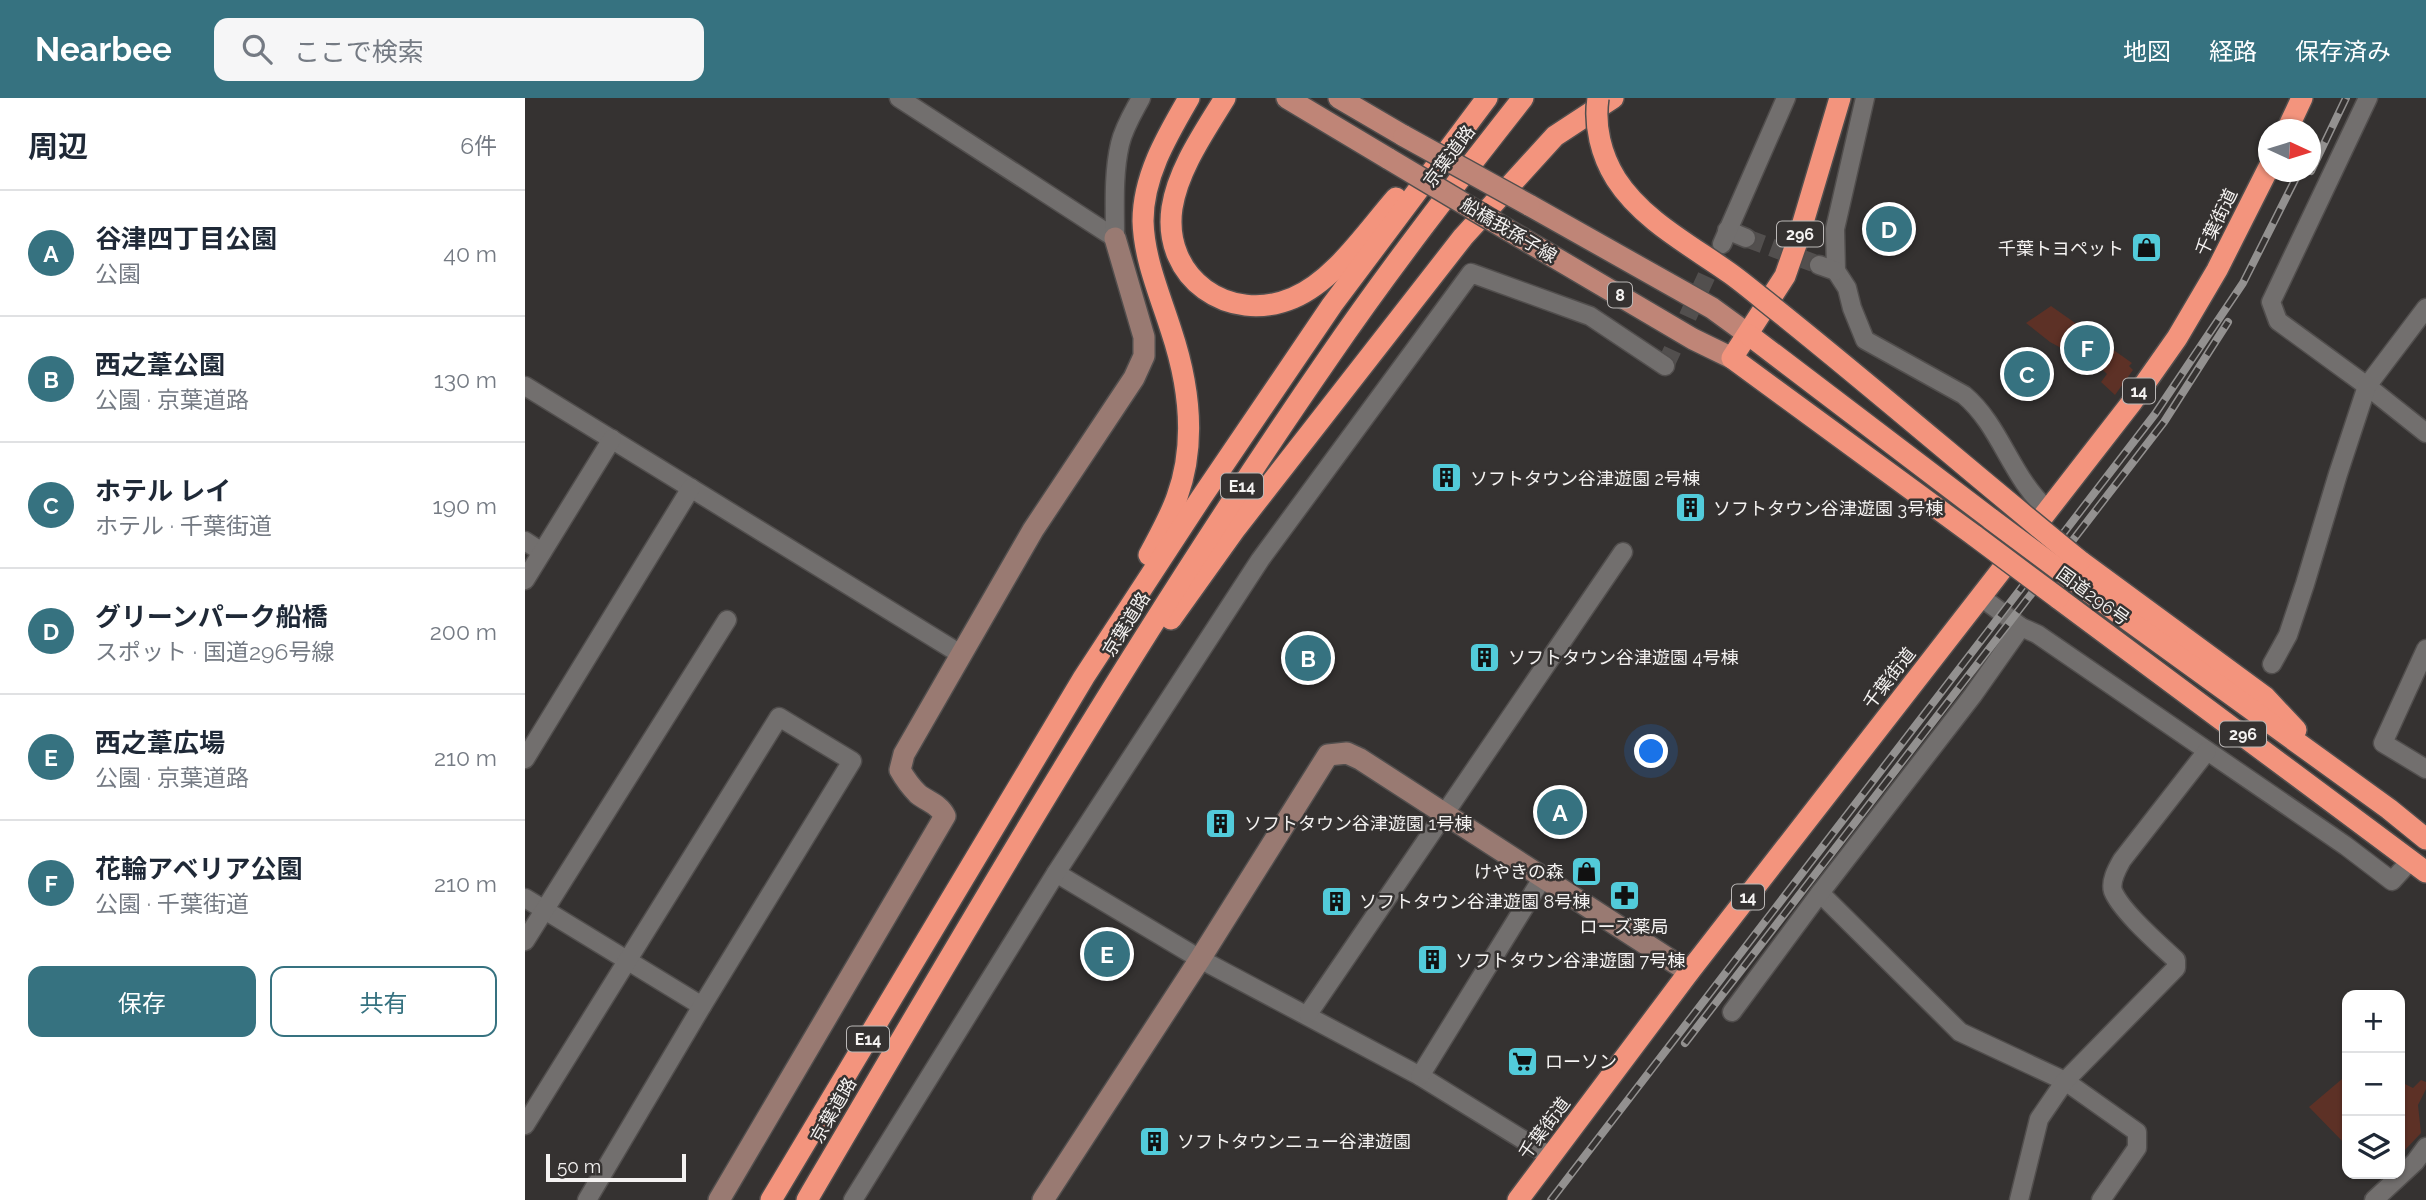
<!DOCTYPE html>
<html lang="ja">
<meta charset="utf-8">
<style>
body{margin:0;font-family:Raleway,"Noto Sans JP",sans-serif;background:#f6f6f7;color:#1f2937}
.controls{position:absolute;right:21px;bottom:21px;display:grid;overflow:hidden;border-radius:14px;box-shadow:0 2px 5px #0004}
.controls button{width:63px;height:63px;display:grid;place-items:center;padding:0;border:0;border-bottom:2px solid #e0e1e3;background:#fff;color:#1f2937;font:35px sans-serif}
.compass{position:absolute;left:1733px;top:21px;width:63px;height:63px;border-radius:50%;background:#fff;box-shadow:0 2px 5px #0004;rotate:94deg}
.scale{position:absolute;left:21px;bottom:18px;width:140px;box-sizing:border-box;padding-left:7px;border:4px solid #f4f2f1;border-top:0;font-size:19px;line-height:24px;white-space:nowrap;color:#f4f2f1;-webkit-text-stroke:5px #353231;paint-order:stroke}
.you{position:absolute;left:1127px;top:654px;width:24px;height:24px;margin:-18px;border:5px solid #fff;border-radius:50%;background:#1a73e8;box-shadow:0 0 0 10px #1a73e833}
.badge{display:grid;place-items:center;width:46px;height:46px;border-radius:50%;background:#367280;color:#fff;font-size:23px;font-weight:700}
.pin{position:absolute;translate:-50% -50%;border:4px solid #fff;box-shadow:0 2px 7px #0006}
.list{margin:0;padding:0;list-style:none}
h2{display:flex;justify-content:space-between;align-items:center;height:91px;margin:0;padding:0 28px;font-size:30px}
h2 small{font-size:23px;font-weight:400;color:#747a83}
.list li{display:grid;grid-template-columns:46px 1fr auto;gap:21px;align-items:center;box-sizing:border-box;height:126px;padding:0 28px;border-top:2px solid #e0e1e3}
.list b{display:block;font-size:26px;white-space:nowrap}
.list p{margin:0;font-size:23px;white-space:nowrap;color:#747a83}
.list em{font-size:23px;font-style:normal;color:#747a83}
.actions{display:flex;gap:14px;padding:21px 28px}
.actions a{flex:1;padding:16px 0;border:2px solid #367280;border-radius:14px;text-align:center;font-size:24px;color:#367280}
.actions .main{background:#367280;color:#fff}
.icon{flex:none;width:38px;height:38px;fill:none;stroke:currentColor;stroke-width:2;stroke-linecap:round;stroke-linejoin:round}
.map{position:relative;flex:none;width:1901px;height:1102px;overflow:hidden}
header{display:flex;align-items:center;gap:42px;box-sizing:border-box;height:98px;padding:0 35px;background:#367280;color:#fff}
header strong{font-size:33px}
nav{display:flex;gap:38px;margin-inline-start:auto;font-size:24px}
.search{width:490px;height:63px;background:#f6f6f7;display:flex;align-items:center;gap:18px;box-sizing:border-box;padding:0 24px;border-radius:14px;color:#747a83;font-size:26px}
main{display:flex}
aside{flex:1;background:#fff}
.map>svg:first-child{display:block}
.green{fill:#5d3126}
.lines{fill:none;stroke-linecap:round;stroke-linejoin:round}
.street-tunnel{stroke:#524f4e;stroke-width:18;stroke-dasharray:18 9;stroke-linecap:butt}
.street-casing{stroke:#514e4d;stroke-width:21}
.secondary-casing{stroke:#514e4d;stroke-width:24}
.primary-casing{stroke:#514e4d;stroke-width:24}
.highway-casing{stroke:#514e4d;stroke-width:24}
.street{stroke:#726f6e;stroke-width:18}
.secondary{stroke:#997a72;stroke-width:21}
.primary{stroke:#bf8577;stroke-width:21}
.highway{stroke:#f3947d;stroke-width:21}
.rail-casing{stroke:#939190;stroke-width:8}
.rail{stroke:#353231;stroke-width:5;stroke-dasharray:16;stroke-linecap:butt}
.primary-bridge-casing{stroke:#514e4d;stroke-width:24;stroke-linecap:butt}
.highway-bridge-casing{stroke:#514e4d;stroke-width:24;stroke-linecap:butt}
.primary-bridge{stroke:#bf8577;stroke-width:21}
.highway-bridge{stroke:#f3947d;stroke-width:21}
.labels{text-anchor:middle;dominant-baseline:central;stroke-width:5;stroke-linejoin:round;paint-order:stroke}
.shield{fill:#353231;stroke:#bbb8b7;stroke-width:2}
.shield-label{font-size:16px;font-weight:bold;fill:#f4f2f1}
.street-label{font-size:18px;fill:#f4f2f1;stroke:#353231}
.poi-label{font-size:18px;fill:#f4f2f1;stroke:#353231;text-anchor:start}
</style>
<header>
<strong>Nearbee</strong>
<div class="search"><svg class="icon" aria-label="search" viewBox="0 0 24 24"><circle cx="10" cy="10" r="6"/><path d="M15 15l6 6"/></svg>ここで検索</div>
<nav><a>地図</a><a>経路</a><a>保存済み</a></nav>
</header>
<main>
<aside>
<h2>周辺<small>6件</small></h2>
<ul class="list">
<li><span class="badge">A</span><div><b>谷津四丁目公園</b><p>公園</p></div><em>40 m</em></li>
<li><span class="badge">B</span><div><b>西之葦公園</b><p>公園 · 京葉道路</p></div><em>130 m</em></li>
<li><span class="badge">C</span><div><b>ホテル レイ</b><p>ホテル · 千葉街道</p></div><em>190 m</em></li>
<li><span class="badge">D</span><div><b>グリーンパーク船橋</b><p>スポット · 国道296号線</p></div><em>200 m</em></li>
<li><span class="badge">E</span><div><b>西之葦広場</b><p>公園 · 京葉道路</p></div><em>210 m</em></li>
<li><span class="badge">F</span><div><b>花輪アベリア公園</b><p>公園 · 千葉街道</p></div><em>210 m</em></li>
</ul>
<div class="actions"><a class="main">保存</a><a>共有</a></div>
</aside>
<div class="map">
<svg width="1901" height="1102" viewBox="0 0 1901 1102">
<rect width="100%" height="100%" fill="#353231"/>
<g class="green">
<path d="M1526,208L1607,265L1604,268L1608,272L1590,297L1576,284L1582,276L1571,265L1560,263L1525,244L1501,225Z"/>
<path d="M1817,981L1822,987V1048L1784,1009Z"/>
<path d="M1896,982L1901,984V991L1893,1007L1896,1035L1879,1053L1875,1048V988L1878,985L1888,990Z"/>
</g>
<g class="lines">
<g class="street-tunnel">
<path d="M1221,140L1294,167"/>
<path d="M1140,268L1193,153"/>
</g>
<defs>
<g id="street">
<path d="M374,0L590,140"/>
<path d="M1340,0L1310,131L1311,173L1322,190L1327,210L1340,242L1439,297C1476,328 1486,380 1523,412"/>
<path d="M1843,0L1746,204L1753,223L1842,288L1901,335"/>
<path d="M1202,132L1221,140"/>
<path d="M590,140C590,109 588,76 595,46C599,29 608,15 616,0"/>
<path d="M1197,146L1261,0"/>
<path d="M1294,167L1311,173"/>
<path d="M0,288L437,557"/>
<path d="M0,443L17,454"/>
<path d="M0,482L87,341"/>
<path d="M1456,499L1496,529"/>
<path d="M1901,551L1858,645L1901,671"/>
<path d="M1747,566L1763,537L1780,486L1813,376L1842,288L1901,210"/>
<path d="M0,661L166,390"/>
<path d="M531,775L675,861L895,978L1026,1059"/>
<path d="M1295,795L1435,934L1540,983L1612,1034V1050L1576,1102"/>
<path d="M0,800L177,908"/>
<path d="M0,843L202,522"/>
<path d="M1207,914L1295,795L1448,597L1496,529L1512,536L1821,748L1867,783L1886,762"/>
<path d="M783,916L1098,454"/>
<path d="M895,978L1018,779"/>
<path d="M0,1027L254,619L327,663L177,908L62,1102"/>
<path d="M328,1102L531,775L735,462L946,175L1065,218L1140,268"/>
<path d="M1494,1102L1514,1021L1540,983L1651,870V862C1634,846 1596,813 1588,793C1585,783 1592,771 1597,762L1682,653"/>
<path d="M1849,1102L1890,1064L1901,1049"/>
</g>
<g id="secondary">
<path d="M194,1102L420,718C414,706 403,704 393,696C386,689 380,681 375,672L379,656L508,432L609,280L619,258V239L590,140"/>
<path d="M518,1102L675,861L803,657L822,655L835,661L1164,874"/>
</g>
<g id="primary">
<path d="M762,0L864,61"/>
<path d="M814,0L879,38"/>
<path d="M1004,107L1187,210L1224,237"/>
<path d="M983,132L1168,241L1207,260"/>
</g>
<g id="highway">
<path d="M700,0C680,33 653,71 647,110C637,180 704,227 768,200C809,183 842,133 871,100"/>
<path d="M1315,0L1274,138L1260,178L1207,260L1450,438"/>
<path d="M1762,32L1777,0"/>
<path d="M1224,237L1466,421"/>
<path d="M624,457C634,438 645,419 652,399C672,344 664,286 646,232C635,197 619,161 618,123C618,78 642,38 664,0"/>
<path d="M1555,463L1740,599L1771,632"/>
<path d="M1545,480L1864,711L1901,741"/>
<path d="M1533,500L1901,774"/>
<path d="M646,521L711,430L938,139L1030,38L1088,0"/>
<path d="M246,1102L559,579L676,400L807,207L962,0"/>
<path d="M282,1102C449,817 616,531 804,259C865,170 931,85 998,0"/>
<path d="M993,1102L1164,874L1607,304L1652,240L1692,172L1744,69"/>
</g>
</defs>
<use href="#street" class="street-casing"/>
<use href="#secondary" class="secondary-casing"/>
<use href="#primary" class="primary-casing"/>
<use href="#highway" class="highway-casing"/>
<use href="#street" class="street"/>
<use href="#secondary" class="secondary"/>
<use href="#primary" class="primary"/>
<use href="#highway" class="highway"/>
<defs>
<g id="rail">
<path d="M1786,73L1821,0"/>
<path d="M1160,945L1639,324L1703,224"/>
<path d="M1026,1102L1630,316L1718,185L1774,74"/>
</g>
</defs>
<use href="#rail" class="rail-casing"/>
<use href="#rail" class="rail"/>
<defs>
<g id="primary-bridge">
<path d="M879,38L1004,107"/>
<path d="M864,61L983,132"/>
</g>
<g id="highway-bridge">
<path d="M1073,0C1069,28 1076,57 1091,81C1118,123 1167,148 1206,176C1217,184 1228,193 1239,202C1346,287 1449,377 1555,463"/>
<path d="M1466,421L1545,480"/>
<path d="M1450,438L1533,500"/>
</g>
</defs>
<use href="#primary-bridge" class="primary-bridge-casing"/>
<use href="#highway-bridge" class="highway-bridge-casing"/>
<use href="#primary-bridge" class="primary-bridge"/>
<use href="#highway-bridge" class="highway-bridge"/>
</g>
<defs>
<symbol id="shop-square" viewBox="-11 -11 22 22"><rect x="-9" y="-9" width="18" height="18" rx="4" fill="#52cbda" stroke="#353231"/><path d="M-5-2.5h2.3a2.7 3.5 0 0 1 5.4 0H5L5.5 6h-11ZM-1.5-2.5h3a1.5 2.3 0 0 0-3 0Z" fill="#111"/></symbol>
<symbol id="building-square" viewBox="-11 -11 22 22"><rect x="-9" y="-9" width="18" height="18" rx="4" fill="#52cbda" stroke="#353231"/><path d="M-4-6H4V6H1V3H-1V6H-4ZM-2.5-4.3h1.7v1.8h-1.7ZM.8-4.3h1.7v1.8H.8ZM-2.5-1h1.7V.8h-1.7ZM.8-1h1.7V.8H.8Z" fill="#111"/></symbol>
<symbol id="pharmacy-square" viewBox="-11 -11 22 22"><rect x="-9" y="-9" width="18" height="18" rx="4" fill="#52cbda" stroke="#353231"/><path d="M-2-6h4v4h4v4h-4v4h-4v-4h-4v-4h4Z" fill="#111"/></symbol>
<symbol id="supermarket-square" viewBox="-11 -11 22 22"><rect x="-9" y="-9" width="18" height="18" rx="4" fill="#52cbda" stroke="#353231"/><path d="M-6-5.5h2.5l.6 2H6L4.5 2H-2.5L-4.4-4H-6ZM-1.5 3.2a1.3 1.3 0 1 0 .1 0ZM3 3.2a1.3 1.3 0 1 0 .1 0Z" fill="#111"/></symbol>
</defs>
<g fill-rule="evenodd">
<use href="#shop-square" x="1604" y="132" width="35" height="35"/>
<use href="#building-square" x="904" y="362" width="35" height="35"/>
<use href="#building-square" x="1148" y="392" width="35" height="35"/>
<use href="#building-square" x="942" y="542" width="35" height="35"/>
<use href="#building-square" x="678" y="708" width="35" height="35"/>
<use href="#shop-square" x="1044" y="756" width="35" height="35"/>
<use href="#pharmacy-square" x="1082" y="780" width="35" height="35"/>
<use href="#building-square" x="794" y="786" width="35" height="35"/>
<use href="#building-square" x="890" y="844" width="35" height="35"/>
<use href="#supermarket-square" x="980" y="946" width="35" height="35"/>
<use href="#building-square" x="612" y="1026" width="35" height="35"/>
</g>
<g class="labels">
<g class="shield">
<rect x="1252" y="123.5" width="46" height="25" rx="5"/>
<rect x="1083" y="184.5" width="24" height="25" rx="5"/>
<rect x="1598" y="280.5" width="32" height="25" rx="5"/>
<rect x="696" y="375.5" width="42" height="25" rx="5"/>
<rect x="1695" y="623.5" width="46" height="25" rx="5"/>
<rect x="1207" y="786.5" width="32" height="25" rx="5"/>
<rect x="322" y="928.5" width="42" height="25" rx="5"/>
</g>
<g class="shield-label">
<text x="1275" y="136">296</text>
<text x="1095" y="197">8</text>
<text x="1614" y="293">14</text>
<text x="717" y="388">E14</text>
<text x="1718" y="636">296</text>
<text x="1223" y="799">14</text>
<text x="343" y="941">E14</text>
</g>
<g class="street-label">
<text transform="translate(924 58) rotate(-53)">京葉道路</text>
<text transform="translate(1691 124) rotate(-64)">千葉街道</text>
<text transform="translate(984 132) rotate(31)">船橋我孫子線</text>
<text transform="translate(1568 498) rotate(36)">国道296号</text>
<text transform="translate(601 526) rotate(-58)">京葉道路</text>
<text transform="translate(1364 580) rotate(-52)">千葉街道</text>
<text transform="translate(308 1012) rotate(-60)">京葉道路</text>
<text transform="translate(1019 1030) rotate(-53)">千葉街道</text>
</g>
<g class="poi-label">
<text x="1599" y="150" text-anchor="end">千葉トヨペット</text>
<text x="945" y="380">ソフトタウン谷津遊園 2号棟</text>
<text x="1188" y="410">ソフトタウン谷津遊園 3号棟</text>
<text x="983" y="559">ソフトタウン谷津遊園 4号棟</text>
<text x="719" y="725">ソフトタウン谷津遊園 1号棟</text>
<text x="1039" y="773" text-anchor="end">けやきの森</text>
<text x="834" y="803">ソフトタウン谷津遊園 8号棟</text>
<text x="1099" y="828" text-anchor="middle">ローズ薬局</text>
<text x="930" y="862">ソフトタウン谷津遊園 7号棟</text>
<text x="1020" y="963">ローソン</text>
<text x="652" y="1043">ソフトタウンニュー谷津遊園</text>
</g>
</g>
</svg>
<div class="controls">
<button>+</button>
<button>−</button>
<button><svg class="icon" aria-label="layers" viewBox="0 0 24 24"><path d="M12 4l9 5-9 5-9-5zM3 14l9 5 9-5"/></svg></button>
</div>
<svg class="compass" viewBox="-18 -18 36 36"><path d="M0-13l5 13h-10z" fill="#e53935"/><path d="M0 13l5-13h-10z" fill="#747a83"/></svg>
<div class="scale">50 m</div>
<div class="you"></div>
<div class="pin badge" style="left:1035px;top:714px">A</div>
<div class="pin badge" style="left:783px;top:560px">B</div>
<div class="pin badge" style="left:1502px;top:276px">C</div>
<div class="pin badge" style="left:1364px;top:131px">D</div>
<div class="pin badge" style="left:582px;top:856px">E</div>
<div class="pin badge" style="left:1562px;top:250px">F</div>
</div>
</main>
